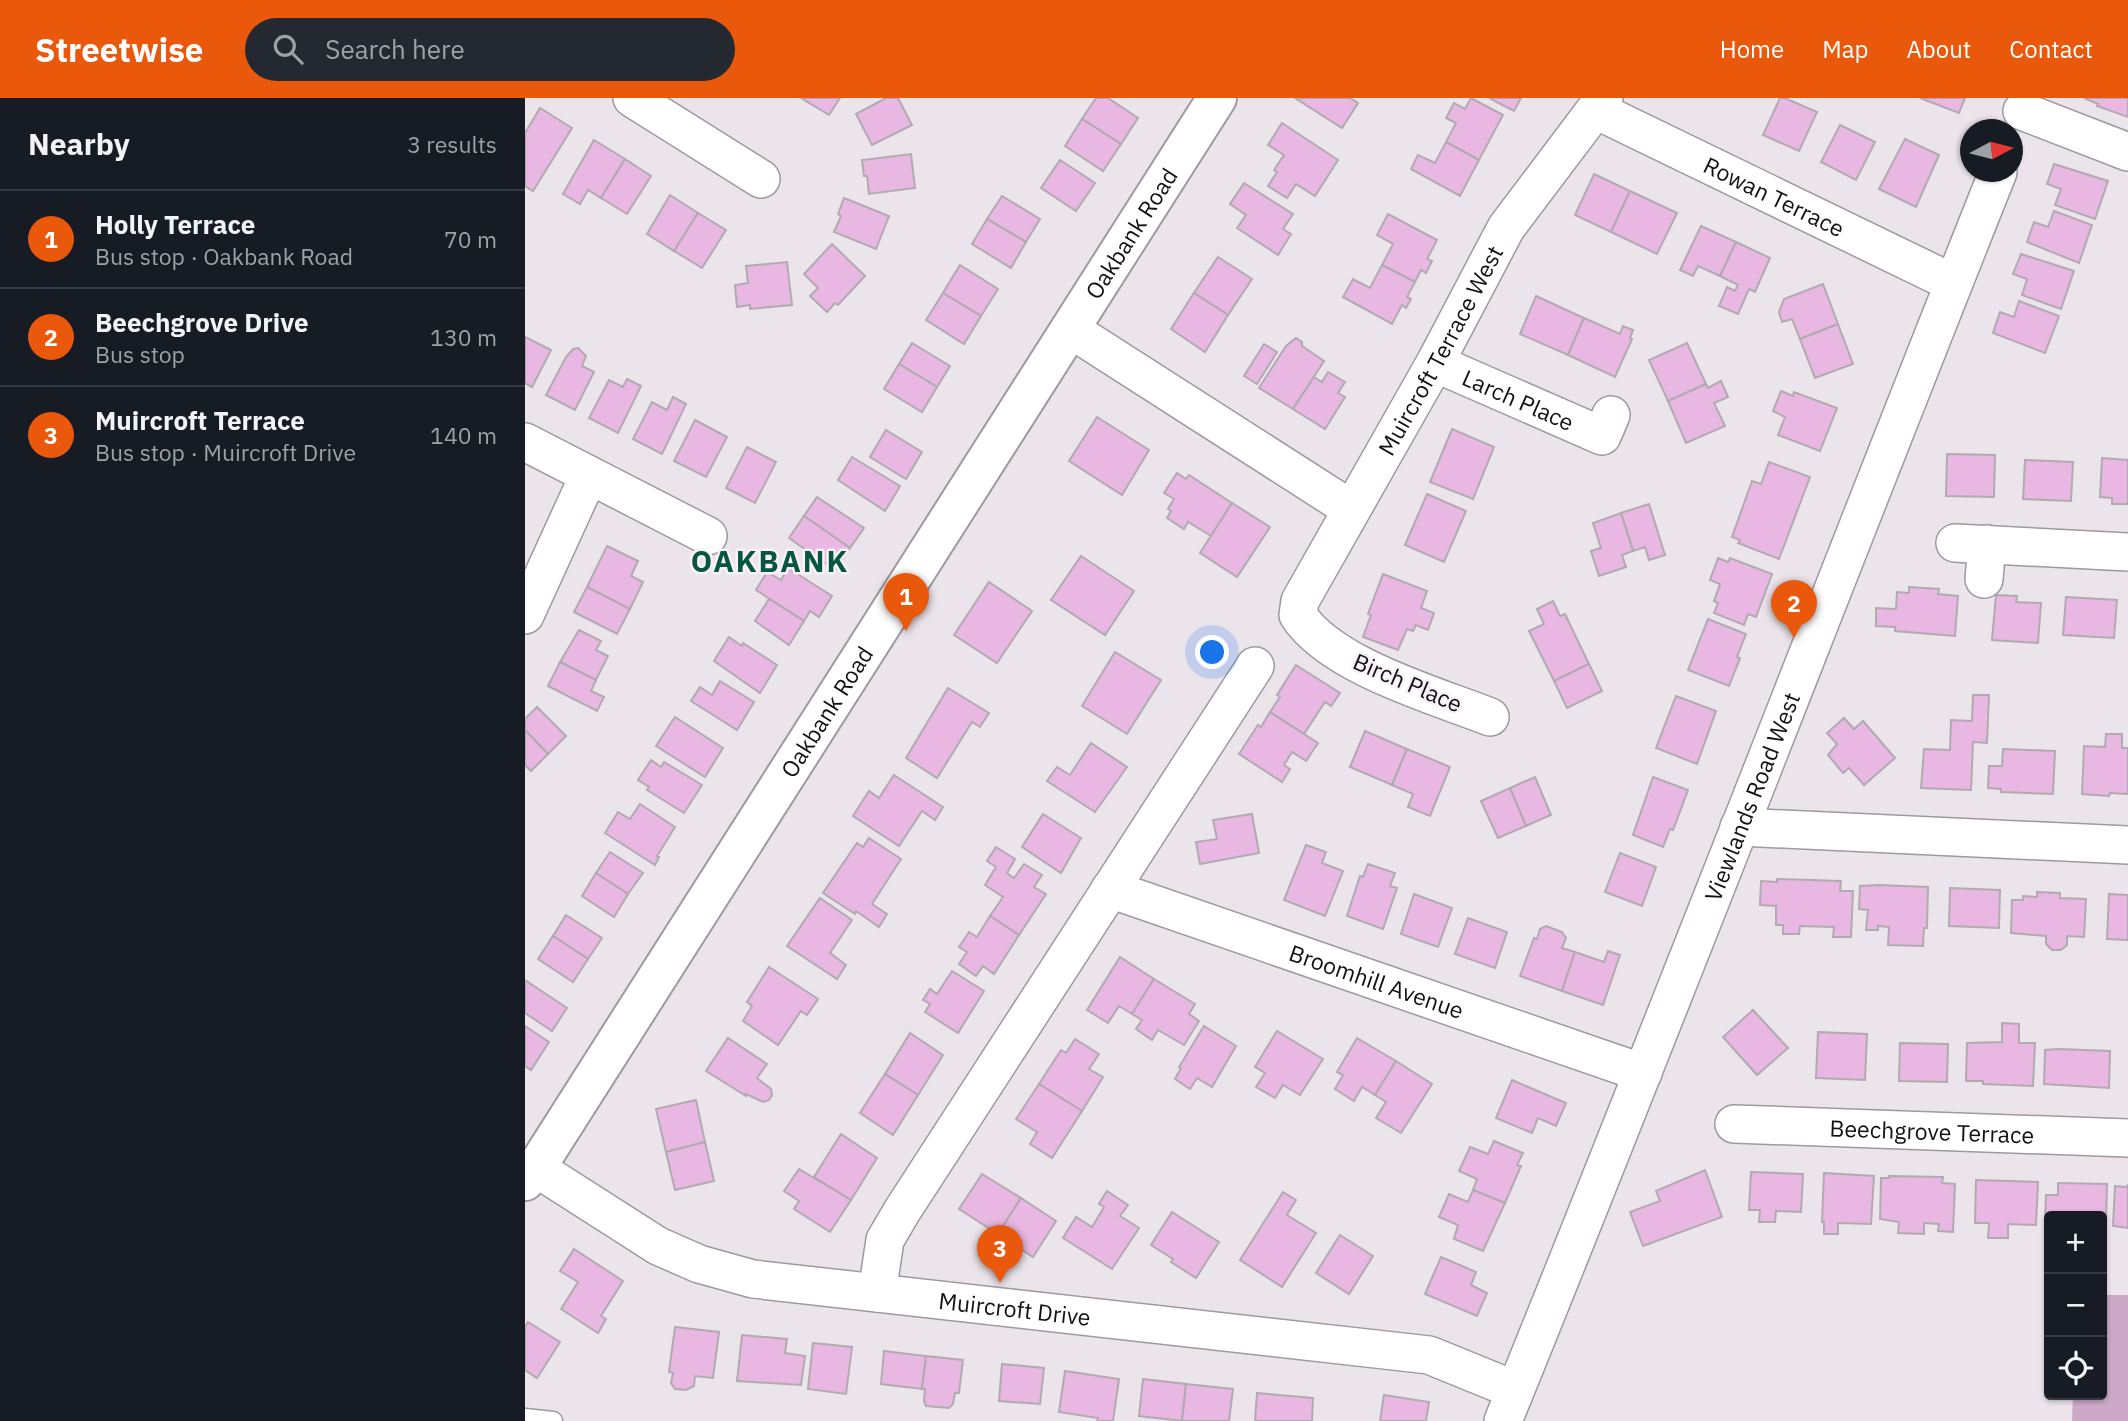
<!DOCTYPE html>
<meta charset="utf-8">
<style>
body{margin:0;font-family:"IBM Plex Sans",sans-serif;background:#242831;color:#f1f3f6}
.controls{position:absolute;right:21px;bottom:21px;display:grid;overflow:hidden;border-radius:7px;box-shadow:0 2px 5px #0004}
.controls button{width:63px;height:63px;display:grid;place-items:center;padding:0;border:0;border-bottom:2px solid #363941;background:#171b24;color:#f1f3f6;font:35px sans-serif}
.compass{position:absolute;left:1435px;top:21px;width:63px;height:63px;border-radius:50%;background:#171b24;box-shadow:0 2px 5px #0004;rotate:83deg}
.you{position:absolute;left:688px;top:555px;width:24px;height:24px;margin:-18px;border:5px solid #fff;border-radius:50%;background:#1a73e8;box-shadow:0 0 0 10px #1a73e833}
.badge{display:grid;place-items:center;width:46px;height:46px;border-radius:50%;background:#ea580c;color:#fff;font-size:23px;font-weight:700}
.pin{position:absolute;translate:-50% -58px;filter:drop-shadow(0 2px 4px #0008)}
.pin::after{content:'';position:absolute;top:37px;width:24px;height:21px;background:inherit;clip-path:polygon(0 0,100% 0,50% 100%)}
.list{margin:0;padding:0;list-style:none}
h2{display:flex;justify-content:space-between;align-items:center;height:91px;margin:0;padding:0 28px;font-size:30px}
h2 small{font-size:23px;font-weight:400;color:#9ea1a6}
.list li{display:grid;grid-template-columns:46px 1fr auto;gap:21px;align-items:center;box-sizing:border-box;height:98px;padding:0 28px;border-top:2px solid #363941}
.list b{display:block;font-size:26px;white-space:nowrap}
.list p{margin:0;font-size:23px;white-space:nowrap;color:#9ea1a6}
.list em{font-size:23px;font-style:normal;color:#9ea1a6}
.icon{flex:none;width:38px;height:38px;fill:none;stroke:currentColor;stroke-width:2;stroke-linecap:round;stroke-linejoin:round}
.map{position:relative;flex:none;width:1603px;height:1323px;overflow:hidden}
header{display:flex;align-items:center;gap:42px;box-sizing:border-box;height:98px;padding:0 35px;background:#ea580c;color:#fff}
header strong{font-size:33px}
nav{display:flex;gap:38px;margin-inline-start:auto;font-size:24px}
.search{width:490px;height:63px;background:#242831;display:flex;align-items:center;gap:18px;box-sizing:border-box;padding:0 24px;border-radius:38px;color:#9ea1a6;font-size:26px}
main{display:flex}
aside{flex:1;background:#171b24}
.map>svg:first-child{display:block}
.green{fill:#cba9c7}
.building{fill:#e8b7e2;stroke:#b2aab1;stroke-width:2}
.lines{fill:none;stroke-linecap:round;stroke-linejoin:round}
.lane-casing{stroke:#a0989f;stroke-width:21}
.street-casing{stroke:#a0989f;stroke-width:40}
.secondary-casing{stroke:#a0989f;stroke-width:42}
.lane{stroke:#fff;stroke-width:18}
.street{stroke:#fff;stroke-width:37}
.secondary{stroke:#fff;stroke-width:38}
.labels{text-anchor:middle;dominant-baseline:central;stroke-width:5;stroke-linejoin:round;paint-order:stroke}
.street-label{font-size:23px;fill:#131113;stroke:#f9f1f8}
.district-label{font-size:30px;font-weight:bold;letter-spacing:2px;fill:#07563f;stroke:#f9f1f8}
</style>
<header>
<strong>Streetwise</strong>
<div class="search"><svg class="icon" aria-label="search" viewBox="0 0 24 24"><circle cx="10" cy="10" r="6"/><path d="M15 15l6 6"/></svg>Search here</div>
<nav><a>Home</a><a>Map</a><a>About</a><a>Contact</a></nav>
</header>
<main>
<aside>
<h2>Nearby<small>3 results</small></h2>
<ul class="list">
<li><span class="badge">1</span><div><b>Holly Terrace</b><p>Bus stop · Oakbank Road</p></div><em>70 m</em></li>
<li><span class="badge">2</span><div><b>Beechgrove Drive</b><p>Bus stop</p></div><em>130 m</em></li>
<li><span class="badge">3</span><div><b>Muircroft Terrace</b><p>Bus stop · Muircroft Drive</p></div><em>140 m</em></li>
</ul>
</aside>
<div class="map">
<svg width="1603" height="1323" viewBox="0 0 1603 1323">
<rect width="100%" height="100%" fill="#ece4eb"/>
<path class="green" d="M1577,1197H1603V1323H1547L1548,1297H1577Z"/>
<g class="building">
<path d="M276,0H315L304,17Z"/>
<path d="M361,0H373L387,27L347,47L331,16Z"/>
<path d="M571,0H583L613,20L596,46L557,21Z"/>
<path d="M770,0H825L833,5L817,30Z"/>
<path d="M946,0L978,17L954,62L921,44L931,25L921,20L929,5L940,11Z"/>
<path d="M964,0H996L989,13Z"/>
<path d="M1255,0H1260L1292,14L1274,53L1238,37Z"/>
<path d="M1395,0H1440L1434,15Z"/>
<path d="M1559,0H1603V19L1572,8L1573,6Z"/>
<path d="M15,10L47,30L8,93L0,88V35Z"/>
<path d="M557,21L596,46L578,73L540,48Z"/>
<path d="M757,25L813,62L790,98L771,86L762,100L743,88L752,74L749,72L759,57L743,47Z"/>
<path d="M1315,27L1350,44L1331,82L1296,64Z"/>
<path d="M1380,41L1414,57L1391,109L1354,91Z"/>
<path d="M69,42L100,61L76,100L63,92L55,106L38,96Z"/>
<path d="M921,44L954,62L935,98L886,71L893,57L910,65Z"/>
<path d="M386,56L390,90L344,96L342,78H339L337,62Z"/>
<path d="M100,61L126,78L102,116L76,100Z"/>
<path d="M535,62L570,85L551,113L516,90Z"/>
<path d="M1529,66L1583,83L1570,121L1530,107L1536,91L1522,86Z"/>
<path d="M1069,76L1105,93L1086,134L1050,117Z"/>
<path d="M719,85L768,116L758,131L766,136L753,157L712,130L721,117L705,106Z"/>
<path d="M1105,93L1152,115L1132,156L1086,134Z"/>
<path d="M145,97L173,115L149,153L122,136Z"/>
<path d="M477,98L515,121L501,144L462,121Z"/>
<path d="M319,100L364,118L351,151L309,134L316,118L313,116Z"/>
<path d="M1529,113L1567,127L1554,165L1502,144L1509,124L1523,129Z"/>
<path d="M173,115L201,132L177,170L149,153Z"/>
<path d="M863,116L912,142L902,161L907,163L901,175L896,172L890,184L857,167L868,146L852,137Z"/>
<path d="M462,121L501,144L486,170L447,146Z"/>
<path d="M1176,128L1211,144L1195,178L1173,168L1168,178L1155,172Z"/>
<path d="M1211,144L1245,160L1230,194L1224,191L1213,216L1194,208L1202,189L1210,193L1213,187L1195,178Z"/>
<path d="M307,146L340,178L313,207L310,205L302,214L285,198L293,190L279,176Z"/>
<path d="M1496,156L1549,173L1536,211L1497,197L1502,181L1488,176Z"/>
<path d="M693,159L727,181L703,217L669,195Z"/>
<path d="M262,164L267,207L225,211V207L212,209L210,187L223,185L221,168Z"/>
<path d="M435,167L473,191L456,218L418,195Z"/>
<path d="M857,167L890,184L882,199L886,201L881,210L877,207L867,226L818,199L828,181L845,190Z"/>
<path d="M1298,186L1313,226L1275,241L1267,221L1257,224L1254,214L1259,201Z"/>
<path d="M418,195L456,218L439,246L401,222Z"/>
<path d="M669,195L703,217L680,254L646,231Z"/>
<path d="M1011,198L1059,220L1043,257L995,236Z"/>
<path d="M1494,203L1534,218L1520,255L1468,235L1475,214L1489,219Z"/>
<path d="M1059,220L1095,236L1098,228L1108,232L1105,240L1107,241L1090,279L1043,257Z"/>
<path d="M1313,226L1328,266L1290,280L1275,241Z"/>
<path d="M0,239L26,252L7,289L0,285Z"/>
<path d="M771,240L777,244V248L799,263L768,311L734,290L761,248Z"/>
<path d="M387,245L425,268L412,289L374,266Z"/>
<path d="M1162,245L1181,286L1143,303L1124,262Z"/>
<path d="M739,246L752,254L732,286L719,278Z"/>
<path d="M53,250L61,258L57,268L69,274L50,312L21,297L41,259L48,251Z"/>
<path d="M374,266L412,289L397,314L359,291Z"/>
<path d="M803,274L820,284L813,295L820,299L800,331L768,311L789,279L797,284Z"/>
<path d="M102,281L116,288L93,335L64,320L84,282L98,289Z"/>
<path d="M1196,283L1203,299L1189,305L1200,328L1161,345L1143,303L1181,286L1183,290Z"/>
<path d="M1256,293L1268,298L1269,294L1312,310L1295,353L1253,337L1260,319L1248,313Z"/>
<path d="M148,299L161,306L137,356L108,341L127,304L142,312Z"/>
<path d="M572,319L624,352L597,397L544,363Z"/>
<path d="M170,322L202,339L181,379L149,363Z"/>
<path d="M927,331L969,349L948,401L905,384Z"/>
<path d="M361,332L397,354L381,381L345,359Z"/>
<path d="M222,349L251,364L230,405L201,390Z"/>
<path d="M1422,356L1470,357L1469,399L1421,398Z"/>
<path d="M327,359L375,388L360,413L313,382Z"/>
<path d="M1577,360L1603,362V406H1587V400L1575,399Z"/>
<path d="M1500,362L1548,364L1546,403L1498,401Z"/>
<path d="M1244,364L1285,379L1254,461L1213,445L1215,442L1207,439L1227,383L1236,386Z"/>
<path d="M652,375L661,381L664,377L707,405L686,438L663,424L659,431L642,420L646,413L643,411L649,401L639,395Z"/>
<path d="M902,396L941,413L919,464L880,447Z"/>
<path d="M292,399L339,430L325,450L279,418Z"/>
<path d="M707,405L745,429L712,479L675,455Z"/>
<path d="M1124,406L1140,457L1124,462L1120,449L1108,453L1096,415Z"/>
<path d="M1096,415L1108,453L1097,457L1101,469L1074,478L1066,453L1076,450L1068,425Z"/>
<path d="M279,418L325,450L310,472L264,440Z"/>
<path d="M82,448L113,463L106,478L118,484L105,511L62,489Z"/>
<path d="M556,458L609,493L580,537L526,502Z"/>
<path d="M1193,460L1203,464L1205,460L1247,476L1231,519L1223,516L1219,527L1189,515L1193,505L1189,503L1195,486L1185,482Z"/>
<path d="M263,470L307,498L294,519L285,513L279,523L231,492L242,474L256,482Z"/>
<path d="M858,476L902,493L896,510L909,515L903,532L891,527L888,533L882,531L873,552L838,539L846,517L843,516Z"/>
<path d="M464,484L507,513L472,565L429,537Z"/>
<path d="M62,489L105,511L92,536L49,514Z"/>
<path d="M1384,489L1414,491L1413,496L1433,498L1430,538L1370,533V529L1351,528V510L1371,511L1372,494L1384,495Z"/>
<path d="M1471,497L1492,498L1491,504L1516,505L1513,545L1467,542Z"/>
<path d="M1541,499L1592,502L1589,540L1538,537Z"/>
<path d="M244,501L279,523L264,547L230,523Z"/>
<path d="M1028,503L1035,518L1040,516L1064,566L1029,583L1004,533L1019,526L1012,511Z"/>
<path d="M1183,521L1221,536L1212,559L1215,560L1204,588L1163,572Z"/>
<path d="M54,532L76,543L71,552L83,558L71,582L35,564Z"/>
<path d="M204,539L217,548L218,545L252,567L235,595L189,563Z"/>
<path d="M590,554L636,582L602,636L557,608Z"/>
<path d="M35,564L71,582L66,593L79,599L72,613L23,588Z"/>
<path d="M1064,566L1077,593L1042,610L1029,583Z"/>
<path d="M771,567L815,595L806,608L800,604L779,636L745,614L755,599L752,597Z"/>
<path d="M195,583L229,604L212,632L166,603L175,589L187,597Z"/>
<path d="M423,590L464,615L455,629L447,624L412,680L381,660Z"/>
<path d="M1448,597H1464L1462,645L1448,644L1446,692L1396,690L1399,651L1425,652L1426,622L1447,623Z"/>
<path d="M1151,598L1191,613L1172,666L1131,650Z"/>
<path d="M12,609L41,638L23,656L0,632V621Z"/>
<path d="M745,614L793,645L781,663L767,654L759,667L765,671L757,684L714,656L733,627L736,629Z"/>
<path d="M150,619L198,650L180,679L131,648Z"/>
<path d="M1319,620L1329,631L1338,623L1370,660L1339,687L1324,670L1318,675L1303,657L1312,646L1302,635Z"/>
<path d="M0,632L23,656L6,673L0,667Z"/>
<path d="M840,633L882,651L867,687L825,669Z"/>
<path d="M1581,636H1597V650H1603V696L1585,695L1584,698L1557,696L1559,648L1580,649Z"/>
<path d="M566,645L602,669L570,714L522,683L532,669L545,677Z"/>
<path d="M882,651L925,669L905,718L883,709L888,696L867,687Z"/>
<path d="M1478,651L1530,653L1528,696L1476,694V691L1463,690L1464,668H1477Z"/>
<path d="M126,662L136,669L139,664L177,687L159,715L122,692L124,689L113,682Z"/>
<path d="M369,677L418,709L410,722L397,713L374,748L328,718L344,693L354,700Z"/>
<path d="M1010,679L1026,717L1001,728L985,690Z"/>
<path d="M1128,679L1163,692L1148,732L1145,731L1138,749L1108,737Z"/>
<path d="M985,690L1001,728L973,740L956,703Z"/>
<path d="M115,706L150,729L132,758L134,759L130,767L80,735L93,714L105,721Z"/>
<path d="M518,716L556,740L536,775L497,749Z"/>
<path d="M727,716L734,755L675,766L671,744L692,741L688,722Z"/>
<path d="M344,740L376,761L347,806L362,816L354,829L331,813L330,816L298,795L332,745L338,749Z"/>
<path d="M781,747L801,754L797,765L818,773L800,818L759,802Z"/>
<path d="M471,749L490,761L482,775L489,780L499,766L517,777L509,789L521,796L494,837L465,818L478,799L460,787L471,769L462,763Z"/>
<path d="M85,754L118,775L103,796L71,775Z"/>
<path d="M1095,755L1131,769L1117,808L1080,794Z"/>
<path d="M843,766L870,775L865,788L872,790L858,831L822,818L835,778L838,779Z"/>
<path d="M71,775L103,796L89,819L57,798Z"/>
<path d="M1252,781L1316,783L1315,793H1328L1326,839H1308L1309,829L1275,828L1274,836H1258V827H1251V808L1235,807L1236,783L1252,784Z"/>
<path d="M1353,787L1403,789L1402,830H1399L1398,848L1363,847L1364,829L1353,828V832H1341L1343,812L1334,811L1335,788Z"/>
<path d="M1425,790L1475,792L1474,830L1424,828Z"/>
<path d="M1512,794L1535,795V800L1561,801L1559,839L1542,838V847L1536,852H1527L1521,846V838L1486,835L1487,802H1498V798L1512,799Z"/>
<path d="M889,796L927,810L913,849L876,836Z"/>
<path d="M1584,796L1603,797V842L1582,841Z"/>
<path d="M295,800L327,822L305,855L321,867L312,881L262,848Z"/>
<path d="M41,817L77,840L63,861L28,838Z"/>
<path d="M465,818L494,837L469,876L458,868L451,878L434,866L442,854L434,849L444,834L452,839Z"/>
<path d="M943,820L982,834L970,870L930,856Z"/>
<path d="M1021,828L1037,834L1041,840L1037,850L1050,854L1037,893L995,878L1009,840L1012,841L1015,831Z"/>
<path d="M28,838L63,861L48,884L13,861Z"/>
<path d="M1083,853L1095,857L1078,907L1037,893L1050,854L1079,864Z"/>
<path d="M595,859L629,881L607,916L594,908L583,925L562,912Z"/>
<path d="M244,869L293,901L282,917L276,913L253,947L218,923L227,908L222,904Z"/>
<path d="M427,873L459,893L433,935L400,914L405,906L398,902L405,891L412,896Z"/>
<path d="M629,881L670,906L664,916L674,923L659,947L633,932L627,942L611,931L617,922L607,916Z"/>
<path d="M0,882L42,910L27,933L0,915Z"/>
<path d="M1228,912L1263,950L1232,977L1198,939Z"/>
<path d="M1477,925L1494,926V945H1510L1508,988L1458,986V983H1441L1442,945L1477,944Z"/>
<path d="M0,928L24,944L6,972L0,968Z"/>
<path d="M679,928L711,948L687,989L672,980L665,991L650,981L656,970L654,969Z"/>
<path d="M752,933L798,961L775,997L758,987L750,1000L731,989L740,975L730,969Z"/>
<path d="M1293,934L1342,936L1340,982L1291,980Z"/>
<path d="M385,935L418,957L393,997L360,976Z"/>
<path d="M203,940L242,966L232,980L246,991L247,997L244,1002L238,1004L221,996V998L181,973Z"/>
<path d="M832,940L871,963L850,997L837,989L829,1003L810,991L818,977L812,974Z"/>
<path d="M550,941L574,956L564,971L578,979L557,1013L514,986L536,952L541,955Z"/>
<path d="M1375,945L1423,946L1422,984L1374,983Z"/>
<path d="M1534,951L1585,953L1584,990L1519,986L1520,952Z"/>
<path d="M871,963L907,986L876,1035L851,1020L861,1004L850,997Z"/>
<path d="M360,976L393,997L368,1037L335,1015Z"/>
<path d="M987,982L1041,1005L1031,1028L1013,1020L1007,1035L971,1020Z"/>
<path d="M514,986L557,1013L527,1060L505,1046L512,1034L491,1021Z"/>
<path d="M171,1002L180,1044L141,1054L131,1011Z"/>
<path d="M316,1036L352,1060L326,1102L289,1079Z"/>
<path d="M969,1043L998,1055L992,1067L996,1068L980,1105L948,1092L952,1081L934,1073L945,1049L963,1056Z"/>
<path d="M180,1044L189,1083L150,1092L141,1054Z"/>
<path d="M274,1071L326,1102L305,1134L269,1111L274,1103L259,1093Z"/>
<path d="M1180,1072L1197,1119L1118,1148L1105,1114L1135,1103L1131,1093Z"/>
<path d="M1226,1074L1278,1076L1276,1114L1251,1113L1250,1124H1234L1235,1112H1224Z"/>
<path d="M1299,1075L1349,1078L1346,1126L1313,1125V1136H1299V1124H1297Z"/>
<path d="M457,1076L496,1100L473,1136L434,1111Z"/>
<path d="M1364,1078L1418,1079L1417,1085L1430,1086L1428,1134L1413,1133L1414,1126L1399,1125V1136L1373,1135L1374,1124L1355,1121L1356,1080H1364Z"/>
<path d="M1451,1082L1513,1084L1511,1127L1483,1126V1140H1463L1464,1125H1450Z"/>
<path d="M1533,1085L1582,1086L1581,1125H1577V1118H1524V1122H1520L1521,1097H1533Z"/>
<path d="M1603,1086V1130L1588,1128L1590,1088L1602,1089Z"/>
<path d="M948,1092L980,1105L958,1153L929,1141L933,1127L914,1119L924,1096L943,1104Z"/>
<path d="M582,1093L603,1107L595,1118L614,1130L587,1171L538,1140L551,1119L567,1129L579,1109L574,1106Z"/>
<path d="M758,1094L771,1102L762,1117L791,1135L757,1189L715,1162Z"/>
<path d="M496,1100L531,1123L508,1159L473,1136Z"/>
<path d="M647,1114L694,1144L671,1180L646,1164L648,1161L626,1147Z"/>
<path d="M815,1137L848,1158L824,1196L791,1175Z"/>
<path d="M49,1151L98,1183L76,1218L81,1221L73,1235L36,1211L53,1184L35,1173Z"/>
<path d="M916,1159L951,1174L946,1187L962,1195L952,1218L900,1196Z"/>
<path d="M3,1224L35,1244L12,1280L0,1272V1229Z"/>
<path d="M150,1229L194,1234L188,1280L170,1278L169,1288L161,1292L150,1291L146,1285L148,1275L144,1274Z"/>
<path d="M217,1237L262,1241L260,1255L280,1258L276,1287L212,1283Z"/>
<path d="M288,1245L327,1249L321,1296L283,1291Z"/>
<path d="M359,1253L401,1258L397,1291L356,1286Z"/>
<path d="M401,1258L438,1262L434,1295H430L428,1306L424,1310L401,1308L399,1303L400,1291H397Z"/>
<path d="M477,1266L519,1270L515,1306L474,1303Z"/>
<path d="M540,1273L594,1281L588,1323H572L573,1320L534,1314Z"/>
<path d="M618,1281L661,1286L657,1323L614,1318Z"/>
<path d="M661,1286L708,1291L704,1323H657Z"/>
<path d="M732,1295L788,1300L787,1323H730Z"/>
<path d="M859,1297L904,1304L901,1323H855Z"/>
</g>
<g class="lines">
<defs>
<path id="lane" d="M0,1320L28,1323"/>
<g id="street">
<path d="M107,0L236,81"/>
<path id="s1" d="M1071,12L1428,185"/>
<path d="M1497,13L1603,54"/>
<path d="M545,231L826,411"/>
<path id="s2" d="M910,265L1077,338L1086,317"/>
<path d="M0,344L183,438"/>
<path d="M1430,445L1603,454"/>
<path d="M1459,481L1462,446"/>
<path d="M0,517L64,377"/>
<path id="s3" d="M965,619C909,597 806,568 773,517L775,503L910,265L981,130L1079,0"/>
<path d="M1214,729L1603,747"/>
<path id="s4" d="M585,791L1118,975"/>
<path id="s5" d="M1209,1026L1603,1040"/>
<path id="s6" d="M11,1070L133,1148L174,1166L228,1181L904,1257L990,1292"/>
<path d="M352,1195L360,1142L377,1113L730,568"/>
<path id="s7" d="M978,1323C1147,908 1307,490 1473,74"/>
</g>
<g id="secondary">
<path id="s8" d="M0,1083L11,1070L692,0"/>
</g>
</defs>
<use href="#lane" class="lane-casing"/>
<use href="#street" class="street-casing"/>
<use href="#secondary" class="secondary-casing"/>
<use href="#lane" class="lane"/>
<use href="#street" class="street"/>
<use href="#secondary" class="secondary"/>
</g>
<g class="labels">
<g class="street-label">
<text stroke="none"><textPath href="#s1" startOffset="198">Rowan Terrace</textPath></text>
<text stroke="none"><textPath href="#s8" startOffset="1125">Oakbank Road</textPath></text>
<text stroke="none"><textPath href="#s3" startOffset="522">Muircroft Terrace West</textPath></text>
<text stroke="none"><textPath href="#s2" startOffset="91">Larch Place</textPath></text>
<text transform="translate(883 584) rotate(23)">Birch Place</text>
<text stroke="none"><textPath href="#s8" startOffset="558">Oakbank Road</textPath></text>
<text stroke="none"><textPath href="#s7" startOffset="672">Viewlands Road West</textPath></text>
<text stroke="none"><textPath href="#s4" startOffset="282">Broomhill Avenue</textPath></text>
<text stroke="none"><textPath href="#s5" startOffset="198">Beechgrove Terrace</textPath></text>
<text stroke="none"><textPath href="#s6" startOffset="509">Muircroft Drive</textPath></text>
</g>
<g class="district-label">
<text x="245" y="462">OAKBANK</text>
</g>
</g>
</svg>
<div class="controls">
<button>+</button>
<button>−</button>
<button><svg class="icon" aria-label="locate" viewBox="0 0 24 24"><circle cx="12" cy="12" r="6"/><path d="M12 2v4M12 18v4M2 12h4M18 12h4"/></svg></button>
</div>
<svg class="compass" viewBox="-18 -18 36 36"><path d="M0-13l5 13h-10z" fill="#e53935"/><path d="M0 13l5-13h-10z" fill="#9ea1a6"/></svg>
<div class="you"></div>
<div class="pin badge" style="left:381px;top:533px">1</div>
<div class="pin badge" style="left:1269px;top:540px">2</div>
<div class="pin badge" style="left:475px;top:1185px">3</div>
</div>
</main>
